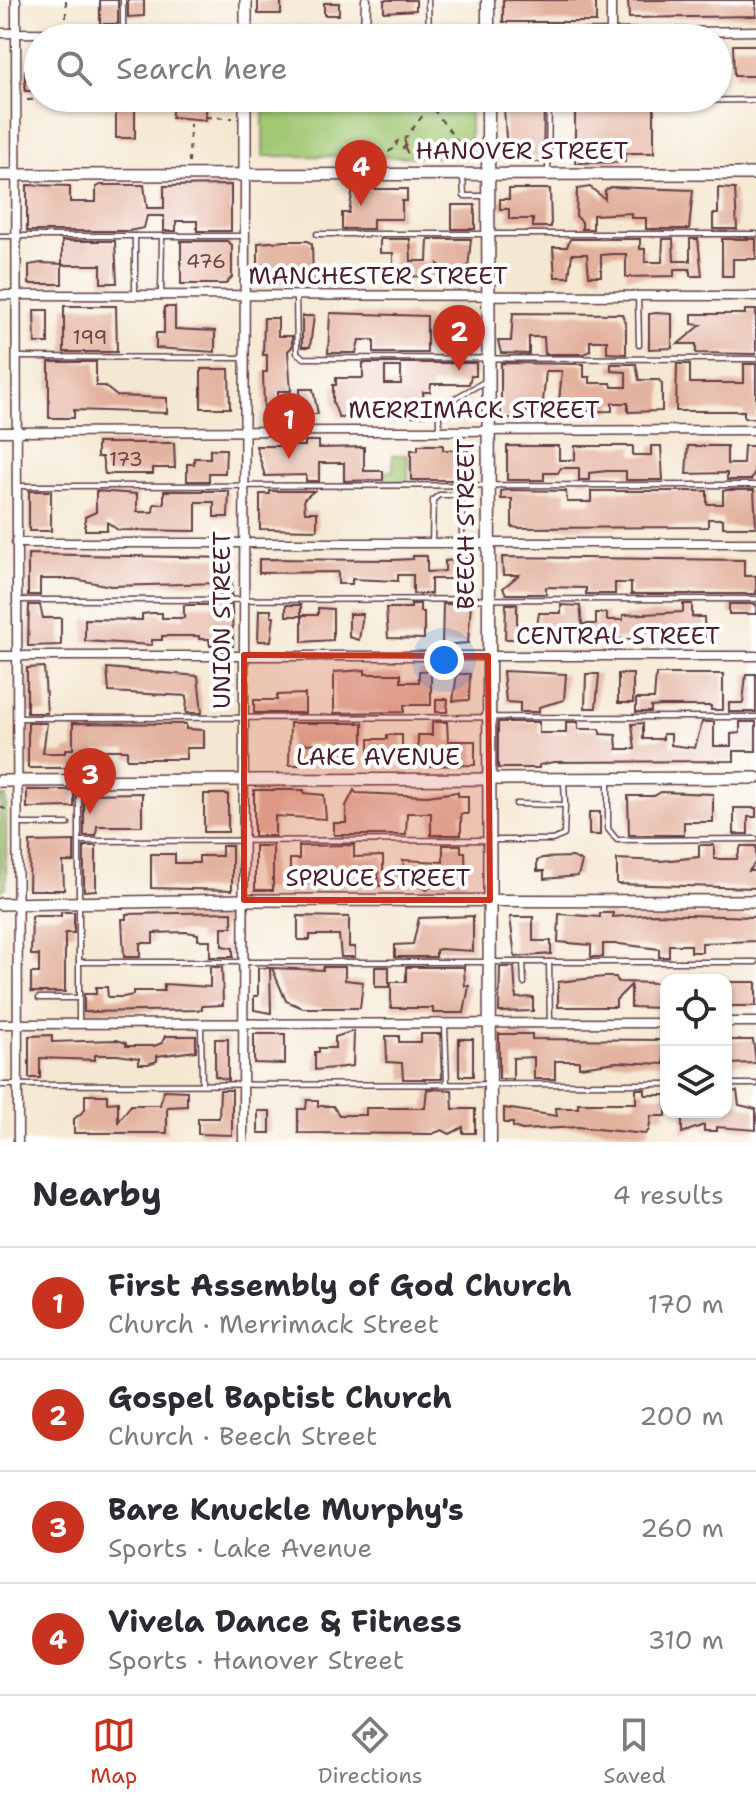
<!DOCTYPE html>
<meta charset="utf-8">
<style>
body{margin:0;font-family:"Shantell Sans",sans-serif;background:#f2f2f3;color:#2b2b33}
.controls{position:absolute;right:24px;bottom:24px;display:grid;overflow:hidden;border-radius:16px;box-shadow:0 2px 6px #0004}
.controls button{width:72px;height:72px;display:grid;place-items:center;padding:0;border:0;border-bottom:2px solid #e1e1e2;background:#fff;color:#2b2b33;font:40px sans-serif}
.you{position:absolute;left:444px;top:660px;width:28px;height:28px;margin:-20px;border:6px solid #fff;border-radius:50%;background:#1a73e8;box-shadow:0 0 0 12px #1a73e833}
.badge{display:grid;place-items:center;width:52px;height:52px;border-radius:50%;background:#c8321e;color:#fff;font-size:26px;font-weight:700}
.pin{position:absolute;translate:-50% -66px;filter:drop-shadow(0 2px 4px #0008)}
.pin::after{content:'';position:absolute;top:42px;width:28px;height:24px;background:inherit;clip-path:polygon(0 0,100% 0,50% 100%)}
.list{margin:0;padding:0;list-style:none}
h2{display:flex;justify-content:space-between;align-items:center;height:104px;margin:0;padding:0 32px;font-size:34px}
h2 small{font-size:26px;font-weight:400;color:#7c7c81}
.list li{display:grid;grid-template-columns:52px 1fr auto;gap:24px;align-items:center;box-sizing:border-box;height:112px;padding:0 32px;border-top:2px solid #e1e1e2}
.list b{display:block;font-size:30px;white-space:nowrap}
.list p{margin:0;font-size:26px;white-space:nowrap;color:#7c7c81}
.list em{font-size:26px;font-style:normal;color:#7c7c81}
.icon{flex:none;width:44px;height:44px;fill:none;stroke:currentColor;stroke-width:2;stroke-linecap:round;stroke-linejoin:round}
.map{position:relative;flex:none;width:756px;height:1142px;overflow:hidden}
.search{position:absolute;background:#fff;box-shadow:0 2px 6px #0004;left:24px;right:24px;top:24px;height:88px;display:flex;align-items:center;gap:20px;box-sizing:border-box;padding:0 28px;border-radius:44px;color:#7c7c81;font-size:30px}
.sheet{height:552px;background:#fff}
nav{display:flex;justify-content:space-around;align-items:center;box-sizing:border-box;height:112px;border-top:2px solid #e1e1e2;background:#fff;font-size:22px;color:#7c7c81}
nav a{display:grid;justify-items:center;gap:4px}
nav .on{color:#c8321e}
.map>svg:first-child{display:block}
.green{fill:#a2c873;stroke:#76744f;stroke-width:2}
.building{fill:#e3b29f;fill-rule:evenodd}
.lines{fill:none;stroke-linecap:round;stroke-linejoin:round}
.lane-casing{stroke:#643d44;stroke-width:7}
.street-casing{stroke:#643d44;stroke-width:11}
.secondary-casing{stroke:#643d44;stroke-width:14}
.primary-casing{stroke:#643d44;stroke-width:15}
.path{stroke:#643d44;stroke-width:2;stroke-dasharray:6 6;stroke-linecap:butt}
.lane{stroke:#fff;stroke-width:4}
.street{stroke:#fff;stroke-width:8}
.secondary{stroke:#fff;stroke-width:11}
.primary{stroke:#fff;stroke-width:12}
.marked{fill:#c8321e;fill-opacity:0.2;stroke:#c8321e;stroke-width:6;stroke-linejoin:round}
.labels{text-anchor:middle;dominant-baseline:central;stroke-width:8;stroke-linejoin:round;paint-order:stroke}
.number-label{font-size:20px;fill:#704448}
.street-label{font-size:24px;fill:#4a1f2b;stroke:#fff}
</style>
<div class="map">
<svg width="756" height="1142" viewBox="0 0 756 1142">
<rect width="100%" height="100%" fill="#fff"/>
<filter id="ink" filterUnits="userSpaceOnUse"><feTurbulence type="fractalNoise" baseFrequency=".0125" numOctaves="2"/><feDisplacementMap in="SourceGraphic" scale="16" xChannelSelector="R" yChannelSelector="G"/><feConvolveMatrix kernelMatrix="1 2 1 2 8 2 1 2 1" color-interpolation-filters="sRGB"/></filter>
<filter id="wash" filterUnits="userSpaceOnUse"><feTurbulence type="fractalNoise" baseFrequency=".006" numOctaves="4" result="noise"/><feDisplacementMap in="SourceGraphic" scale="32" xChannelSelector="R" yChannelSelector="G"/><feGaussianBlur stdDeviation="1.8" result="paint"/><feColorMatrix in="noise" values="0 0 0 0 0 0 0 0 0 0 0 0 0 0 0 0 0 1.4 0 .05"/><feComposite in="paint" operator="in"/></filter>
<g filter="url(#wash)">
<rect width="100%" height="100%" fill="#f5e8d2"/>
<g class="green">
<path d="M263,98H470V151L464,157L263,156Z"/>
<path d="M393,455H408V482H386V471H393Z"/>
<path d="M0,797H6V887L0,891Z"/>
</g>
<g id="blocks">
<g class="building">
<rect x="100" y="0" width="18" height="24"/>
<path d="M128,0H144V16L128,17Z"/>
<rect x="258" y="0" width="23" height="14"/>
<path d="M384,0H416V10L384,12Z"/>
<rect x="503" y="0" width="93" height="22"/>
<path d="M628,0H756V16L629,18Z"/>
<rect x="324" y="3" width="15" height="12"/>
<path d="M733,45H756V76H734Z"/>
<rect x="25" y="70" width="13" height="21"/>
<rect x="116" y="98" width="19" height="40"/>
<path d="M172,98H206V120L172,117Z"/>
<path d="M516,102H544L543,162H528L520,160V154H507L504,107L516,105Z"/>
<path d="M606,106H654V153H625V162L575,163V107Z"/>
<path d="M27,185L70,186V202H96V187L101,185H144L147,208H164V186L231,185V231H197V221H176V231H164V216H147L144,228L129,231H27Z"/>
<path d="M590,187L605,199V190L611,187L693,190L689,229H646V218H631V213L593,215V229H582V222L576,216L577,189Z"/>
<path d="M718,188L735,189L737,229H713V214H718Z"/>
<path d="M353,189H407V201H402V219H373V229H342V213H349Z"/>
<path d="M509,189H550L551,227H533V219H509V209H500V199H509Z"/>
<rect x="452" y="205" width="23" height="24"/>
<path d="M380,239H410L411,261H427L428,239H471L468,269H464V276H451L438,264V280H427V276L393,277V253H380Z"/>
<path d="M570,239H640V249H645V262H662L663,239H673L674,261H690V239H698L702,276H690V269H674V276L626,277V254H612L601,255V276H589L587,254H572L569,277H555L553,247H567Z"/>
<path d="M722,239H756V259H733V276H722Z"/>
<path d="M62,241H115L117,283H101V265H62Z"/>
<path d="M181,241H227L232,245V277L226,284H181Z"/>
<path d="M286,241H308L312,244L313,282H258V243Z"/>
<path d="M41,263L62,264V284H29V265Z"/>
<path d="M64,306H116L117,352H64Z"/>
<path d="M164,307H175V329L215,331V352L156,348V333H164Z"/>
<path d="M34,310H48V343H35Z"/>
<path d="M745,310H756V354L696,353V344H678L701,325L692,324V314H745Z"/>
<path d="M330,313L427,316V353H374V340H359L356,353H328Z"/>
<path d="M513,313L622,314L626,326V354L607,353V341H590V351L584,354H545L544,337H529V354L501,353L498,341H511Z"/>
<path d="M656,313L672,314V348L649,349V314Z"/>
<path d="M451,315H470V353L451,351Z"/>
<path d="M302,316H314L310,347H302Z"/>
<path d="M264,318H278V336H292V347L288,351L291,391H278V409H264L263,372H267V355H263Z"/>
<path d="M49,362H96V386H104L117,396L167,398V413L74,410V418H49Z"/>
<path d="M363,363H476V376H471L469,384H431L430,392H423L425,416H373V405H358L355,417L339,418L333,402V385H336V378H363ZM385,367H401V384H385Z"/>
<path d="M501,363L584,364V377H590V383H611L612,387H626V372L611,371V364H636L639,380H659L662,384V411L628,412V403H612V411L558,412L562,371H546L542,412H527V418H501Z"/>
<path d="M677,364H690V383H744V364H756V418H744V411H676Z"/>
<path d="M201,369H229L230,408H201Z"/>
<path d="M300,389H313L318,414H300Z"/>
<path d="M305,441H319V448L364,447V471H383V480L344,481V463H319V481H306V475L265,476L256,446H305Z"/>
<path d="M97,443H174L175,468H153V474H105L102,457H97Z"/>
<path d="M418,445H443V450H472V480H411V450H418Z"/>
<path d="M507,446H559V460H575V446H633V455H651V446H661L663,480H626V471H607L589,473V480H579V468H561L558,473H544V480H507Z"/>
<path d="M688,446H727V464H743L744,446H756L754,474L751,480H727V473L686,474Z"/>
<path d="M210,449H226L225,473H209V481H187V464H194V458H210Z"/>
<path d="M727,490H754L756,527H723V519H708V527L519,528L512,527V499H501V491L507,490L566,491L567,502H591V491H707V504H723V491Z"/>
<rect x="29" y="491" width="22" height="40"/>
<path d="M96,491L137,494V512H153L154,504H164V491H229L228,517H214V502H196V531L118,530L107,522V530H85V517L96,512Z"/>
<path d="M270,491H314L304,499L305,512H317V530L260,529V494H270Z"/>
<path d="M28,554L231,558L232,595H220V583L111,586L74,579H40V595H28Z"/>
<path d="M413,556H427V572L445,571V561L471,559V586H457V579H431V594H413V575H398V581L352,579V584H338V572L259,573V559L392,560L413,559Z"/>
<path d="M502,557L744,560V576H756V594H631V583H615V594H586V588L546,587V594H506L503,588L519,575H503Z"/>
<path d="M411,604H420V612H424V639L388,638L386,608H411Z"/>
<path d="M443,604H471L468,643L442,645Z"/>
<path d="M506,604H517V639H505Z"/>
<path d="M683,604H692V617H704L705,639H535L539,613H561V605L580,606L582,624H596V613H607V620H623V615L683,612Z"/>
<rect x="729" y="604" width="27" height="10"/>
<path d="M29,605H40L43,618H61V645L28,646Z"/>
<path d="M184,605H232L233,646H210L209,639H199V636H162V640H152V645L85,641V619L142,620V614L152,613H162V618H184Z"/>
<rect x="286" y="605" width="15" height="11"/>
<path d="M318,608L333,609V640L302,642V615H318Z"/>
<path d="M259,610H271V617H274L271,641H258Z"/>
<path d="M349,614H363L359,640L349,637Z"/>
<path d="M44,667L47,713H27V668Z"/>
<path d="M107,668L198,676L202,713H186L187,696L109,692Z"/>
<path d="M365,670V674H401V682H419V671H431V705H404V712L334,713V672Z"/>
<path d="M503,671L566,674L564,700L539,707V712H520V703L506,702Z"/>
<path d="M220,672H231L229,698L219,696Z"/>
<path d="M457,674H470L469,700L453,701Z"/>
<path d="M586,674H599L596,708H585Z"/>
<rect x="618" y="674" width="15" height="29"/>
<path d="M656,674H723V710H711V706H661L651,707V712H636V699H654Z"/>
<path d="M746,674H756V712H729V703H743Z"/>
<path d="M305,694V713H254V700H277V695Z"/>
<path d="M436,699H448L447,712H436Z"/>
<path d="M432,722H447L448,741H475V765L418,766V735H432Z"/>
<path d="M498,722H539V733H566V722H578V729H600V734L616,735L617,749H635L632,724L643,723V739H663V734H671V745L695,748L702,722H714V746H731V734L740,733V722H756V751H734V761L554,762L539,765V768H498Z"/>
<path d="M28,723H47L43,753H65V749H73V723L186,724V729L204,730V748H186V759H127V750H96V768H28Z"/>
<path d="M290,723H363V744H354V761L324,763L323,743L304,744L300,765H289Z"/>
<path d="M387,735H402V761H369V739H387Z"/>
<path d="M27,790H74V807L27,808Z"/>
<path d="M254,790H304V793L324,795L326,819L275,816V836H254Z"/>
<path d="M354,790L356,793L427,796L458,792V796H468V814H461V835H431V813H407L406,835H334V823H346V806Z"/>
<path d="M661,792L713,794V822H684V835H629L628,796H654Z"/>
<path d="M142,793V826H97L96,836H84V794Z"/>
<rect x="204" y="794" width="24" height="38"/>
<path d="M734,808H756V817H748V834H734Z"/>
<rect x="589" y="812" width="11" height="23"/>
<path d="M74,841V862H63L64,890H29L30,842Z"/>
<path d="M354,845V857L383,856V870H404L403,860L443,862V845H461V852H465L466,884L430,887L427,890L418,884L379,886L378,872H347V884H290V859H299V846Z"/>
<path d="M699,845H714V859H737L741,846H756V861L749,871H756V888L617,884V859L661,861L699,857Z"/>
<path d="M84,846H96V890L84,891Z"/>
<path d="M222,846H232V890L151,888V854H175V863H199V856H222Z"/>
<rect x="255" y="846" width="18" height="44"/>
<path d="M573,857L582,862L578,876L544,879V871H537V861L542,858Z"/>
<path d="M61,912H74V933H65V992H31V973H39V955H31L32,916H61Z"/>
<path d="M232,912V927H222V946L233,948V957H210V940H198V934L187,932L153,933V943H140V957H124L122,919H126V914Z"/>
<path d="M600,913H613V917L653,914L756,917V941L702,943V952H691V945H669V957H659V949L619,944H603V957H591V945L558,942L559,914L600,917Z"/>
<path d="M298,916L349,917V947H355V957H341L339,935H310V940H298Z"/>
<path d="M473,916V951L440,949L436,950V957H395V945L413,944L419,918Z"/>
<path d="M510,917H533V941H551V954L515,957Z"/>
<path d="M210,967H222L223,1005L202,1006V1010L84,1012V994H96V987H107L108,997H123L133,995V991H164V984L210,987Z"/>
<path d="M323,967H345V980L363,982L360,1008H303L286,1001L272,968L323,970Z"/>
<rect x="375" y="967" width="14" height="20"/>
<path d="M406,967H464L465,986H469L464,1013H433V1008H391V982H406Z"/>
<path d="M500,967H514L516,998L533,997V1011L499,1012Z"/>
<path d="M258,968H270L271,1013L254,1010V996H258Z"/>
<path d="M604,977H616L618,982L661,983V1008L631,1007V985L616,1000V1007H558V982Z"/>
<rect x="727" y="982" width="29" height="24"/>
<path d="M354,1031L353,1066L315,1070V1052H319V1048H335V1037Z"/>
<path d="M254,1034H285V1064L254,1063Z"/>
<path d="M421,1034H440L442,1079H403L402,1063L387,1062L386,1036H399V1042H421Z"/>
<path d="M499,1034H532V1039L664,1040V1064L617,1062L579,1067V1061H555V1079H534V1057L513,1058V1079H499Z"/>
<path d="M52,1035V1042L117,1040L126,1043V1046H154L162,1043L165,1036H196V1051L157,1056V1061L148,1064H139V1058L117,1055H95V1060L40,1058V1078H29V1036Z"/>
<path d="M215,1039H228V1080L215,1076Z"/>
<rect x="459" y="1039" width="14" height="37"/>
<path d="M726,1040H753L756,1063L726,1064Z"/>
<path d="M427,1089L452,1090L453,1109H475V1133H463V1127L450,1134L442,1130L432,1134L298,1133V1109H306L307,1100H318V1106H333L339,1115H366V1108H425Z"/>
<path d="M636,1089H645V1095H666V1116H651L649,1130L645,1134L578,1127L522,1130L513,1127V1123H504V1108L557,1116L556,1108H578V1103H636Z"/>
<path d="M164,1090L187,1091V1106L167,1107V1133H74V1119L85,1110V1095H107V1103L118,1102V1122L131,1105H160Z"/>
<path d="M220,1090H232V1135L198,1134V1118H219Z"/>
<path d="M737,1091L739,1105L756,1109V1130L717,1127V1131H704V1125L682,1133V1112L726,1114V1092Z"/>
<rect x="258" y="1111" width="12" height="22"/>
</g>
</g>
</g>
<g filter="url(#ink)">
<use href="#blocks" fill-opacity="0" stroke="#643d44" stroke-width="2"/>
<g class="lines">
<defs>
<g id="lane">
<path d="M428,0L429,34"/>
<path d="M123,33V0"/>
<path d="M549,102L756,100"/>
<path d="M548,172L549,98"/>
<path d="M463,176L464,196H487"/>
<path d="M317,234H756"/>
<path d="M0,236H245"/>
<path d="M135,293V236"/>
<path d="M161,294L162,236"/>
<path d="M638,296L639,345"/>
<path d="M296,297L297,353L304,358L756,359"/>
<path d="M17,357L242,358"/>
<path d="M439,429V407L486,381"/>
<path d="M19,486L756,485"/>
<path d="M432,543L433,500L439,495H462"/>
<path d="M462,543V485"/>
<path d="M18,600L756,599"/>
<path d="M19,718L756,717"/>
<path d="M564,781L565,804"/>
<path d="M79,782V1024"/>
<path d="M608,782V829L617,840L756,839"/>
<path d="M20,824H68"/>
<path d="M79,841L552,840L564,835L565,805L516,804"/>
<path d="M79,962H756"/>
<path d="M523,962L524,983"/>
<path d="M549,962L550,1023"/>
<path d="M39,998H79"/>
<path d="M201,1025L202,1084"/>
<path d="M445,1025L447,1084"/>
<path d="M726,1084H756"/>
<path d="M0,1085L666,1084"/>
</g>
<g id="street">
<path d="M16,0L18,1142"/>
<path d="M611,0V33"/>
<path d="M0,33L488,35L756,31"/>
<path d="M365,34L366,0"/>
<path d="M0,295L756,296"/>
<path d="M0,432L756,430"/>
<path d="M16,543H756"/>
<path d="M0,656H756"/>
<path d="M726,1022H756"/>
<path d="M0,1024L666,1023"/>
<path d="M243,1142L245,175"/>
</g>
<g id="secondary">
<path d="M246,0V38"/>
<path d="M0,175L756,174"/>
<path d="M245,175V98"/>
<path d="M0,781L756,778"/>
<path d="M0,904L244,900L756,901"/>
</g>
<g id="primary">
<path d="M488,0V38"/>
<path d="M488,98L490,1142"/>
</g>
</defs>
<use href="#lane" class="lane-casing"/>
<use href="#street" class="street-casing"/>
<use href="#secondary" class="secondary-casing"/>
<use href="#primary" class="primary-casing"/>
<g class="path">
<path d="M66,0V23"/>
<path d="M27,100L71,99"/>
<circle cx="430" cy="106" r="4.5"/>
<path d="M433,109L470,158"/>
<path d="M206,117L233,118"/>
<circle cx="401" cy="144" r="4.5"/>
<path d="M404,140L427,110"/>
<path d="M405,148L410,158"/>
<path d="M378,158L397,147"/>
<path d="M189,163L190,124"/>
<path d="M0,807L8,810"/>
</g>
<use href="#lane" class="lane"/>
<use href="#street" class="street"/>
<use href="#secondary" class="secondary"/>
<use href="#primary" class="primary"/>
</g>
</g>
<path class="marked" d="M244,655L488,656L490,900H244Z"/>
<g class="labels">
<g class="number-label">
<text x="206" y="261">476</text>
<text x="90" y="337">199</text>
<text x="126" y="459">173</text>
</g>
<g class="street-label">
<text x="522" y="151">HANOVER STREET</text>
<text x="378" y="276">MANCHESTER STREET</text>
<text x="474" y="410">MERRIMACK STREET</text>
<text transform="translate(466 524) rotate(-90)">BEECH STREET</text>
<text transform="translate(222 620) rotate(-90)">UNION STREET</text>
<text x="618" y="636">CENTRAL STREET</text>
<text x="378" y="757">LAKE AVENUE</text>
<text x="378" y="878">SPRUCE STREET</text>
</g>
</g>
</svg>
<div class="controls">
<button><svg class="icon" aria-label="locate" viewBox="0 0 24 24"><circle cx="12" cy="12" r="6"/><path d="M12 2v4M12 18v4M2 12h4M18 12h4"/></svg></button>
<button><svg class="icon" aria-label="layers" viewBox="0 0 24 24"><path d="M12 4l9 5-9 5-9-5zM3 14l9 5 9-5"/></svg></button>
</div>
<div class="you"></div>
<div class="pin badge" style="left:289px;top:459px">1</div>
<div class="pin badge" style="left:459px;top:371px">2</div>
<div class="pin badge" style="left:90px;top:814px">3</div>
<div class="pin badge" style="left:361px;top:206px">4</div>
<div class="search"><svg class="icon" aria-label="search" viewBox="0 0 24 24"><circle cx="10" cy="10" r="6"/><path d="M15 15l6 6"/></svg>Search here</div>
</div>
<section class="sheet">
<h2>Nearby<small>4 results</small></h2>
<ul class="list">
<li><span class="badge">1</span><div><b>First Assembly of God Church</b><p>Church · Merrimack Street</p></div><em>170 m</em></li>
<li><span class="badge">2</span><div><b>Gospel Baptist Church</b><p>Church · Beech Street</p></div><em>200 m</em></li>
<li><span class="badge">3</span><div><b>Bare Knuckle Murphy's</b><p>Sports · Lake Avenue</p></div><em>260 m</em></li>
<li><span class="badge">4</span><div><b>Vivela Dance &amp; Fitness</b><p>Sports · Hanover Street</p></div><em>310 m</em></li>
</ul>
</section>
<nav>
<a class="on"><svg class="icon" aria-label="map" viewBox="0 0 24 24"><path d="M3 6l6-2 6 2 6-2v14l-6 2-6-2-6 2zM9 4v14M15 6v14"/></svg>Map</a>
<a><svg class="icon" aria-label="directions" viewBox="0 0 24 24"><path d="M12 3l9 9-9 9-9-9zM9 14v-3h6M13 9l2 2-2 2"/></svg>Directions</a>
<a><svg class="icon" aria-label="saved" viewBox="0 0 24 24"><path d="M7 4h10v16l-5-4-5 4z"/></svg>Saved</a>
</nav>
